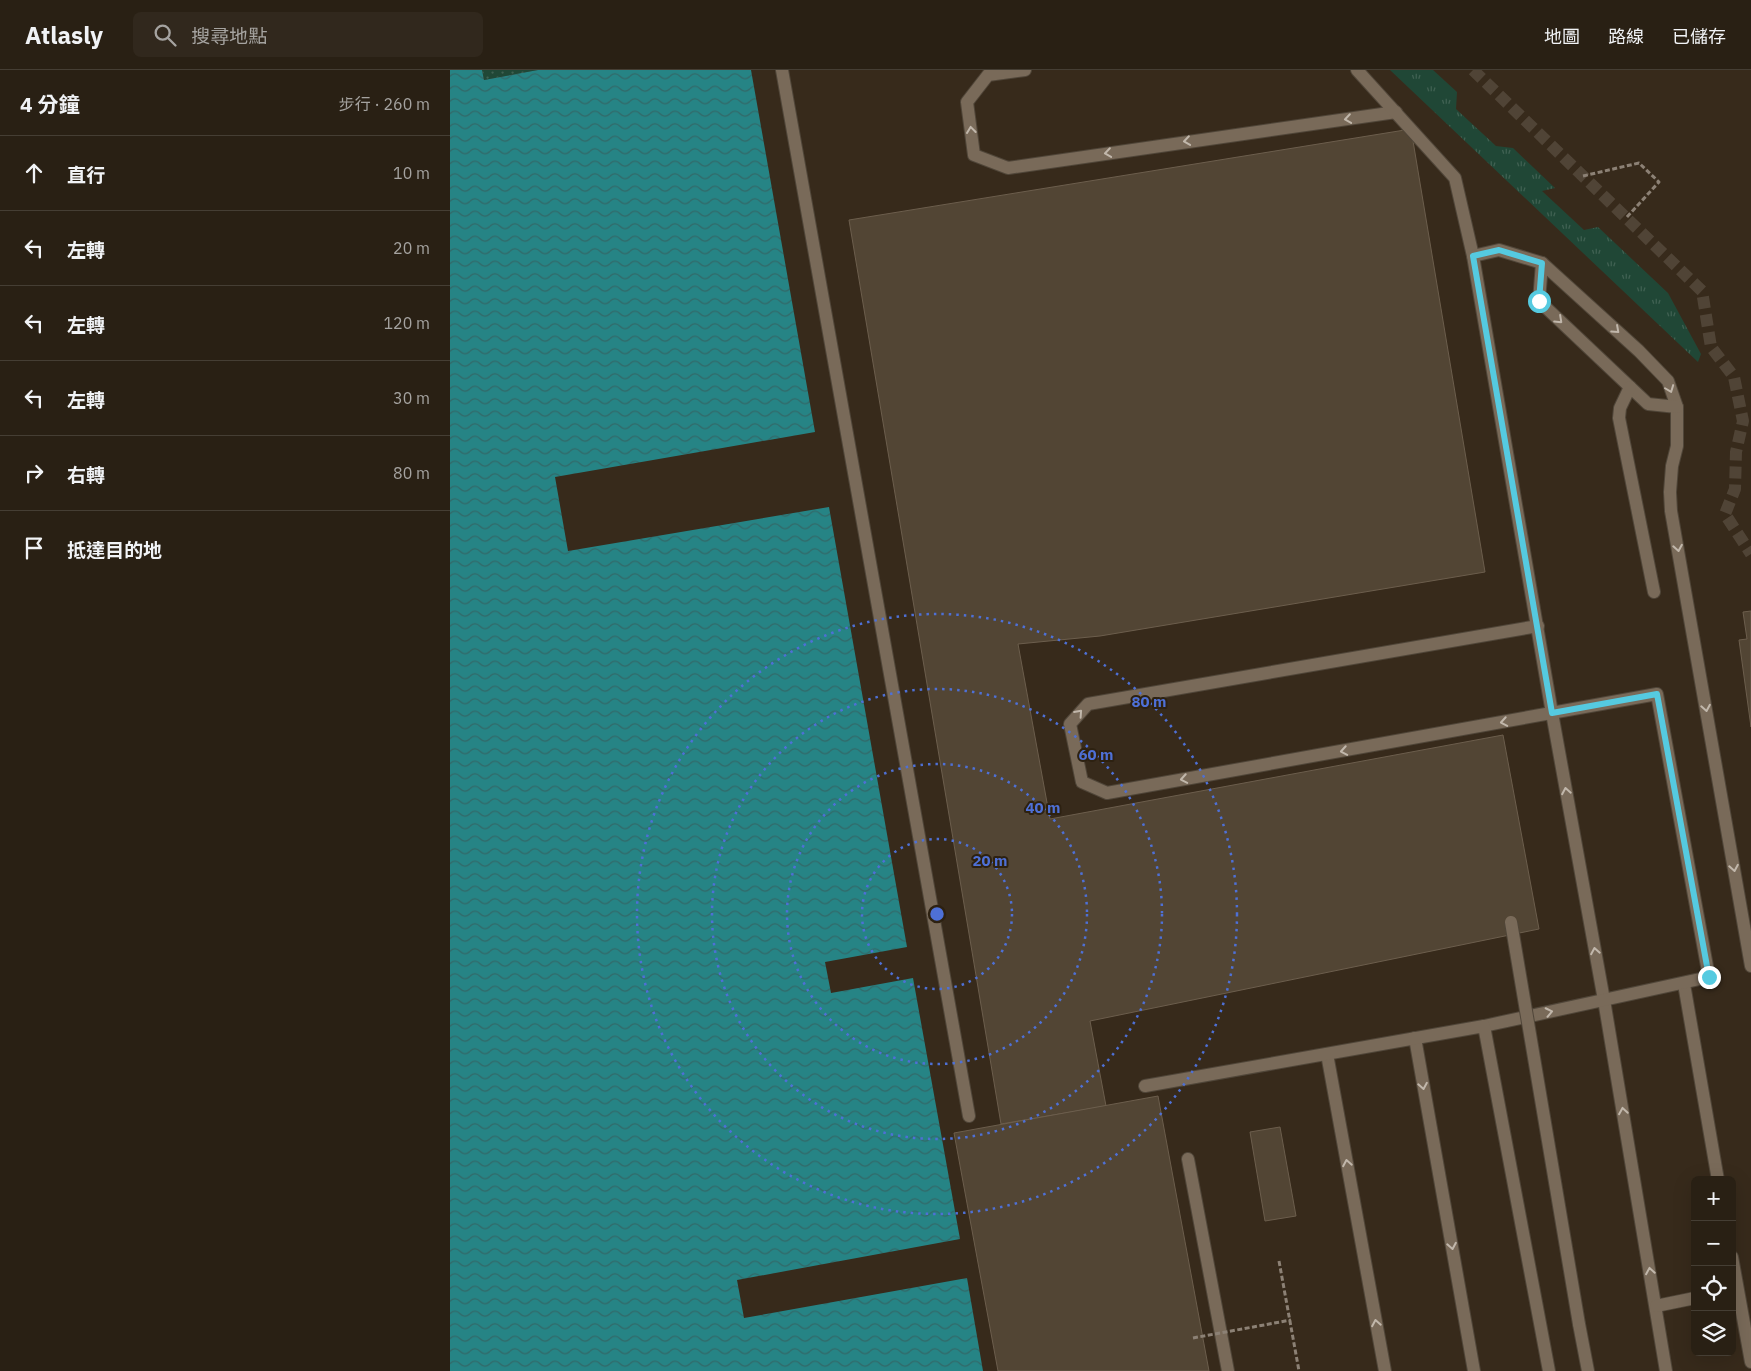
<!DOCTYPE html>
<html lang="zh-TW">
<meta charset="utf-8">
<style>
body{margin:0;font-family:"IBM Plex Sans","Noto Sans TC",sans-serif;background:#31281d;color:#f1f3f6}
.controls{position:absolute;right:15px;bottom:15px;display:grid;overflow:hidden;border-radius:8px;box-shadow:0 5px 20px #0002}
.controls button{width:45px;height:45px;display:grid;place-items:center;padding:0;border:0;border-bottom:1px solid #453e34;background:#292014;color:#f1f3f6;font:25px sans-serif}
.stop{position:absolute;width:15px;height:15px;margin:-11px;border:4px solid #55cae0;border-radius:50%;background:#fff}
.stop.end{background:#55cae0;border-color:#fff;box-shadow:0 1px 5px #0008}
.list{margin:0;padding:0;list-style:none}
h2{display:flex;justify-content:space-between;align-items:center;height:65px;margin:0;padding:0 20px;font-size:21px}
h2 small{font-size:16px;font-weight:400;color:#a5a3a0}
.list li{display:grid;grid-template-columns:32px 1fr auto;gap:15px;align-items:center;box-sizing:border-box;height:75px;padding:0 20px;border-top:1px solid #453e34}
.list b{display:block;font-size:19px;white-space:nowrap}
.list em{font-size:16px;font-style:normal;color:#a5a3a0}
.icon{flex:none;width:28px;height:28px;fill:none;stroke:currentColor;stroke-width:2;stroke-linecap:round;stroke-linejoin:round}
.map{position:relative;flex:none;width:1301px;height:1301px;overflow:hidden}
header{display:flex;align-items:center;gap:30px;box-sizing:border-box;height:70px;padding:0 25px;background:#292014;border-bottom:1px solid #453e34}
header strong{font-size:24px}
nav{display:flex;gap:28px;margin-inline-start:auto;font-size:18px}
.search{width:350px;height:45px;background:#31281d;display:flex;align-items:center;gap:12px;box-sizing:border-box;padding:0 18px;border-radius:8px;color:#a5a3a0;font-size:19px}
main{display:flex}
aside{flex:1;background:#292014}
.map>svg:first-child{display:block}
.grass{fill:url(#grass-tufts)}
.park{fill:url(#park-dots)}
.water{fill:url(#water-waves)}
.building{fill:#524534;stroke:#6c5e4d}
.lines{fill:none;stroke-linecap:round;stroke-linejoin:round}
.pedestrian-tunnel{stroke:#504436;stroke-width:12;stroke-dasharray:12 6;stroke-linecap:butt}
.service-casing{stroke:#504639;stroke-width:14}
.path{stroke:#8c8175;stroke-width:3;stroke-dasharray:5 2.5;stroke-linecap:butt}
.service{stroke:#796a59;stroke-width:12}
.service-bridge-casing{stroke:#504639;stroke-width:14;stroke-linecap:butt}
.path-bridge{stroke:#8c8175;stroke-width:3;stroke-dasharray:5 2.5;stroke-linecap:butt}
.service-bridge{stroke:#796a59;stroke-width:12}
.oneway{stroke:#c1b7ab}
.route{stroke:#55cae0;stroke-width:6}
.ring{fill:none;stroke:#4e70d6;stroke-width:2.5;stroke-dasharray:2.5 5}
.centre{fill:#4e70d6;stroke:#2d2111;stroke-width:2.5}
.ring-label{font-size:15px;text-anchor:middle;font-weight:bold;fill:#4e70d6;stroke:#2d2111;stroke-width:4;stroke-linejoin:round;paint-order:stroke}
</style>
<header>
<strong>Atlasly</strong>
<div class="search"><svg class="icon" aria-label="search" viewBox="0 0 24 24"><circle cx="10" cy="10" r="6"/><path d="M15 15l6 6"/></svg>搜尋地點</div>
<nav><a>地圖</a><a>路線</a><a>已儲存</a></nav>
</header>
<main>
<aside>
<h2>4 分鐘<small>步行 · 260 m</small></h2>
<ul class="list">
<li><svg class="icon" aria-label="ahead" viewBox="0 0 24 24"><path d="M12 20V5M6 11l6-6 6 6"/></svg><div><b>直行</b></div><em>10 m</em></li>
<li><svg class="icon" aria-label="left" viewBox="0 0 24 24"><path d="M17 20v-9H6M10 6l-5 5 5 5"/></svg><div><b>左轉</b></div><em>20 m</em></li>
<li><svg class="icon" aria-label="left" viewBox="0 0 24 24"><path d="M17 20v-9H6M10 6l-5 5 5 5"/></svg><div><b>左轉</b></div><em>120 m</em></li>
<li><svg class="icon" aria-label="left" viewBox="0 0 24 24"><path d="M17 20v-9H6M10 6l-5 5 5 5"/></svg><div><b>左轉</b></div><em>30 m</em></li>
<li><svg class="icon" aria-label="right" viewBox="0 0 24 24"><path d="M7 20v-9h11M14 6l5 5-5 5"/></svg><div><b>右轉</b></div><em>80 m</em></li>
<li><svg class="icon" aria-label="arrive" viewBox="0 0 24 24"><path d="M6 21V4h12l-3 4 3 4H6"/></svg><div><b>抵達目的地</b></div></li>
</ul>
</aside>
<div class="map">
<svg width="1301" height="1301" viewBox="0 0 1301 1301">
<defs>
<pattern id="grass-tufts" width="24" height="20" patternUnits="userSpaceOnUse" patternTransform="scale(1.25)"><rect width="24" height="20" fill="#204736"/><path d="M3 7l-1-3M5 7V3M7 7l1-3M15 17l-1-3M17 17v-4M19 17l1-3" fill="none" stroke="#406152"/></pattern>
<pattern id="park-dots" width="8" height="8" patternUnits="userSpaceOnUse" patternTransform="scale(1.25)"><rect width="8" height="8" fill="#204736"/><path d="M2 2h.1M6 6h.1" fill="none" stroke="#406152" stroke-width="1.8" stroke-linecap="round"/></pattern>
<pattern id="water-waves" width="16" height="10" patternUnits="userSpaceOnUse" patternTransform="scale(1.25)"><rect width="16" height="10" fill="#268485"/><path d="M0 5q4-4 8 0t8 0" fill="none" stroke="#326969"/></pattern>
</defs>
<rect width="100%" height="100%" fill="#372a1b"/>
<path class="grass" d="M940,0H983L1007,22L1006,39L1046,76L1063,78L1105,118L1092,121L1134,160L1148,157L1218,223L1251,284L1248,292Z"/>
<path class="park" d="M32,0H88L34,10Z"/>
<path class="water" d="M0,0H32L34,10L88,0H301L365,362L105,407L118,481L379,437L457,877L375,892L381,923L463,908L510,1169L287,1210L294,1248L517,1208L533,1301H0Z"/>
<g class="building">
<path d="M961,59L1035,502L650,566L568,574L600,749L1053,665L1089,859L640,951L656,1036L551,1054L399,150Z"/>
<path d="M1301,541V657L1289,570L1297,569L1293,542Z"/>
<path d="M708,1026L759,1301H548L504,1063Z"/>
<path d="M830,1057L846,1146L815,1151L800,1062Z"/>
</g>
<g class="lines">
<path class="pedestrian-tunnel" d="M1023,0L1252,221L1261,277L1284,307L1293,351L1286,382L1285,419L1275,444L1301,484"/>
<defs>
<g id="service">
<path d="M332,0L519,1046"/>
<path d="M575,0L538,5L517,32L524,85L558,98L946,42"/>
<path d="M907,0L1005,108L1023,186L1102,643L1154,930L1216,1301"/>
<path d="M1023,186L1049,180L1092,193L1189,281L1218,311L1227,337V376L1222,396L1220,422L1221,441L1301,896"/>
<path d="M1092,193L1089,231L1198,334L1227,337"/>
<path d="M1180,317L1170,338L1169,348L1204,522"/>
<path d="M1234,914L1268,1110"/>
<path d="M1034,956L1259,907L1207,624L657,723L632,712L620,654L638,634L1088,556"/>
<path d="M965,968L1024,1301"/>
<path d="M877,984L935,1301"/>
<path d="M695,1016L1034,956L1099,1301"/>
<path d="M738,1089L778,1301"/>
<path d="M1282,1187L1301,1292"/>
<path d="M1206,1236L1245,1228"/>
<path d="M1129,1254L1138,1301"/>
</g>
</defs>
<use href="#service" class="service-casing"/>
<g class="path">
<path d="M1133,106L1189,93L1209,112L1176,148"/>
<path d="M829,1191L849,1301"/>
</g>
<use href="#service" class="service"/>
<defs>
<path id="service-bridge" d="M1061,852L1129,1254"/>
</defs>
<use href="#service-bridge" class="service-bridge-casing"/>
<path class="path-bridge" d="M743,1268L841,1250"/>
<use href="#service-bridge" class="service-bridge"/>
</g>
<defs><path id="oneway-chevron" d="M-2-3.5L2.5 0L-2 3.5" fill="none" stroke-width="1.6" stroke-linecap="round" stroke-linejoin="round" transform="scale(1.25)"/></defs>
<g class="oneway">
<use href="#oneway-chevron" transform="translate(898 49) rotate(172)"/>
<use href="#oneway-chevron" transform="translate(521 60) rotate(-97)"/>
<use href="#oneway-chevron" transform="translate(737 71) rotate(172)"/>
<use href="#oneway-chevron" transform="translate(658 83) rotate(172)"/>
<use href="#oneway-chevron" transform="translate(1109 250) rotate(43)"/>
<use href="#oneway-chevron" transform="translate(1166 260) rotate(42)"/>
<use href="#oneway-chevron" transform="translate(1220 319) rotate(69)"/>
<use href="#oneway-chevron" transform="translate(1228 478) rotate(80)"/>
<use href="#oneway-chevron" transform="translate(1256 638) rotate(80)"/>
<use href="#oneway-chevron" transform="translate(629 643) rotate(-48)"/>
<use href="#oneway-chevron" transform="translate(1054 652) rotate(170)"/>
<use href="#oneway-chevron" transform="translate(894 681) rotate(170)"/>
<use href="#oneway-chevron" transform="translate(734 709) rotate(170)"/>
<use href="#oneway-chevron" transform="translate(1116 721) rotate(-100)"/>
<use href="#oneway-chevron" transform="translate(1284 798) rotate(80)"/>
<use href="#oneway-chevron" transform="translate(1145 881) rotate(-100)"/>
<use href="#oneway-chevron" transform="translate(1099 942) rotate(-12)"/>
<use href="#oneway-chevron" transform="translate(973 1016) rotate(80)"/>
<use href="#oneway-chevron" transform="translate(1173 1041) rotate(-99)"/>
<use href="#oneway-chevron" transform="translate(897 1093) rotate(-100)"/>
<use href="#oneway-chevron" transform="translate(1002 1176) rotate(80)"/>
<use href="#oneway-chevron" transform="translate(1200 1201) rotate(-99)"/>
<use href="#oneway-chevron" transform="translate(926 1253) rotate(-100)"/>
</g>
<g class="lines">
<path class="route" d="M1089,231L1092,193L1049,180L1023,186L1102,643L1207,624L1259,907"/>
</g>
<g class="ring">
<circle cx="487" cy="844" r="75"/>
<circle cx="487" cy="844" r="150"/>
<circle cx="487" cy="844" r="225"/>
<circle cx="487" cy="844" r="300"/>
</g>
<circle cx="487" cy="844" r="8" class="centre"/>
<g class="ring-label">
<text x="699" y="637">80 m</text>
<text x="646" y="690">60 m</text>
<text x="593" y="743">40 m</text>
<text x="540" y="796">20 m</text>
</g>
</svg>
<div class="controls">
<button>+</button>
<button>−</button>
<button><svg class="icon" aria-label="locate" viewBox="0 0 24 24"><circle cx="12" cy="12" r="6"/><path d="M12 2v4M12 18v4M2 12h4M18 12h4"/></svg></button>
<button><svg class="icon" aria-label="layers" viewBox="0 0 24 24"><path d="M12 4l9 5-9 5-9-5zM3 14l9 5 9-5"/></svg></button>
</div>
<div class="stop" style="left:1089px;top:231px"></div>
<div class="stop end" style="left:1259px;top:907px"></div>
</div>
</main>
